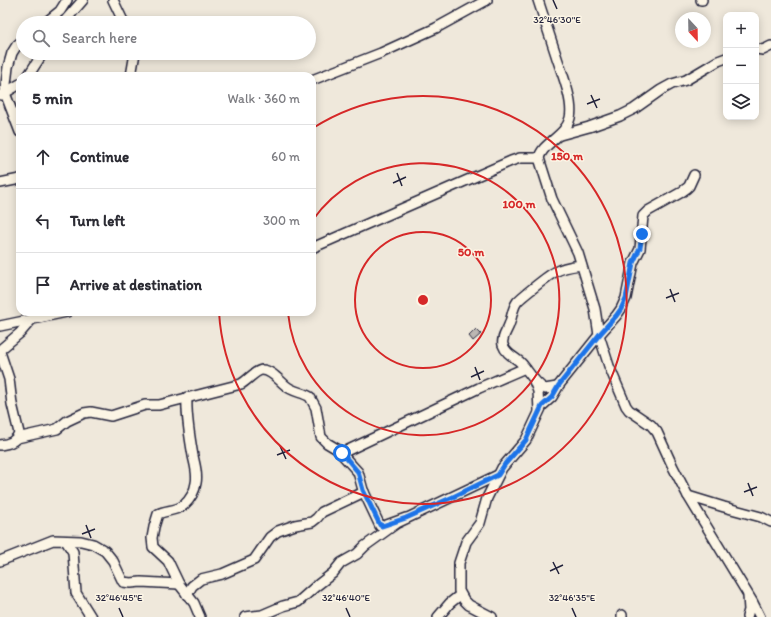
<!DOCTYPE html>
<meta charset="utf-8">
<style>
body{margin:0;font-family:Itim,sans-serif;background:#f7f7f7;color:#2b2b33}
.controls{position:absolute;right:12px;top:12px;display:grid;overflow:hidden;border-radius:8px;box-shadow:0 2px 10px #0003}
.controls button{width:36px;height:36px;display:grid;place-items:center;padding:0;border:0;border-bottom:1px solid #e1e1e2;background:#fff;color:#2b2b33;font:20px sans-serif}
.compass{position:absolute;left:675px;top:12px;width:36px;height:36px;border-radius:50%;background:#fff;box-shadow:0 2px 10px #0003;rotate:158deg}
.stop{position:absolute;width:12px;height:12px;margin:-9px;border:3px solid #1a73e8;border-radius:50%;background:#fff}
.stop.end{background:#1a73e8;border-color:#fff;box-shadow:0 1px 4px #0008}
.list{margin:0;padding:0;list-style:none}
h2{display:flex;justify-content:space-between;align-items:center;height:52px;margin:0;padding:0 16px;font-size:17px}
h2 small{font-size:13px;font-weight:400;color:#7c7c81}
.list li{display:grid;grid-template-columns:26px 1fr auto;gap:12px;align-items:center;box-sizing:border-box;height:64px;padding:0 16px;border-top:1px solid #e1e1e2}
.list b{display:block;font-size:15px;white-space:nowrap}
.list em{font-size:13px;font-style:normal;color:#7c7c81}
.icon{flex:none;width:22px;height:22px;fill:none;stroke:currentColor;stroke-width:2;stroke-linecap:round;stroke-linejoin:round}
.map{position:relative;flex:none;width:771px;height:617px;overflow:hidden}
.search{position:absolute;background:#fff;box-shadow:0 2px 10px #0003;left:16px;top:16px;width:300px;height:44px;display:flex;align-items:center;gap:10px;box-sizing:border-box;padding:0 14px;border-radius:22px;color:#7c7c81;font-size:15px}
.panel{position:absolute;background:#fff;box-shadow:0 2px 10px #0003;left:16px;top:72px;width:300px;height:244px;border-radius:12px}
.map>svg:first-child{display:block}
.building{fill:#bcb7b3;stroke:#22223b}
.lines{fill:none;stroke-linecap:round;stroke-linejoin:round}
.street-casing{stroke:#22223b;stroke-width:12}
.street{stroke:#fcf5e5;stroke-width:9}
.route{stroke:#1a73e8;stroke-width:5}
.ticks{fill:none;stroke:#22223b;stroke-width:1.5}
.ring{fill:none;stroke:#d62828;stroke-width:2}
.ticks-label{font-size:10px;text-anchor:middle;fill:#22223b;stroke:#fcf5e5;stroke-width:3;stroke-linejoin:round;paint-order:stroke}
.centre{fill:#d62828;stroke:#fcf5e5;stroke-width:2}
.ring-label{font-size:12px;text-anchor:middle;font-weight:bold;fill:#d62828;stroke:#fcf5e5;stroke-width:3;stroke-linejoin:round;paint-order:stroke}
</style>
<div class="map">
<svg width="771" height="617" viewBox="0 0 771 617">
<rect width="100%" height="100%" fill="#efe8db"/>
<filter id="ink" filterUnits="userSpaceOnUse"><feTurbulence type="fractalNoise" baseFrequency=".025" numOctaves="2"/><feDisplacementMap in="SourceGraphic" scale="8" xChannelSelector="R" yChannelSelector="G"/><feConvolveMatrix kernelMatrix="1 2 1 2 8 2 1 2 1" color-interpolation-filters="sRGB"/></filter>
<g filter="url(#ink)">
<path class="building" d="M476,329L481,334L473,341L469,336Z"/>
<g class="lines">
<defs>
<g id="street">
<path d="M113,0L124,23"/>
<path d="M538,0C544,18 550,37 556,55C561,71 574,101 570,118C566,136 542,143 539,158L552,199L578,253L595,309L599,335L609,366L626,406L629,410L651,425L657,432L673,467L688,496L752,601L760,617"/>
<path d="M701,0H702"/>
<path d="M45,23L60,11L67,0"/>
<path d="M63,23L83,0"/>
<path d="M756,49L763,50L771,46"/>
<path d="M28,76L43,53"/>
<path d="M131,76L135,53"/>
<path d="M312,80L381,53L436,28L487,0"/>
<path d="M1,95L20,84"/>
<path d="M20,132L5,93L8,67L12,53L17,45L23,40"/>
<path d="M560,135L589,127L620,116L634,109L661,90L672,84L686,80L718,61L726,58"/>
<path d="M0,183L20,179"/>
<path d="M312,248L511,161L520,158H539"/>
<path d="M0,326L67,312"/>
<path d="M534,381L538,391L539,411"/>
<path d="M557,387L545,389C535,384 529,372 522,364C516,357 507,356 503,345C501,338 507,331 509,325C512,318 512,309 517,302C519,299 550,274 555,272C563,267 573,266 581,265"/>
<path d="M187,397C186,413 190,439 193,456C195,465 198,474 196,483C195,491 190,500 184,505C177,511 166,510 158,514L154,527L152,538L153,547L168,561L179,584L194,603L200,617"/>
<path d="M17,438L57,429L67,421L84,413L91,412L111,416L145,405H159L241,384C247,381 256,370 262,370C271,370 279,380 285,385C292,392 303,392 310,397L316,408L321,437L327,443L337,449L358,472L363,490L380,526H384L406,518"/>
<path d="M0,445C8,444 16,442 19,433L12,404L9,379L0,352L1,349L20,333L32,319"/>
<path d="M342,453L479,388L525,368"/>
<path d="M688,496L724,507L761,517L771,522"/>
<path d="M66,541L73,552L76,593L91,617"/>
<path d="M0,561L53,540L81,541L93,544L105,551L113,561L123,582L131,583L141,582L179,584"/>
<path d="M187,595L192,586L201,579L222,574L254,560L270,537L278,531L295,525L312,522L317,518L322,512L364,492"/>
<path d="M245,617L262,615L283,606L298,602L315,587L333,573L341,563L357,554L365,546L397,523L498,475"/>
<path d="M438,617L450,603L460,595"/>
<path d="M492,617L469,605L464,600L459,591V563L466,542L480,523L487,498L502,468L526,440L542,406L552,397L559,385L599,335L616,316L621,309L626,298L633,263L640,249L643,216L648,211L680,193L687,188L689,186L694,175"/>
<path d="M622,617V615"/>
<path d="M747,617L749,610L748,596"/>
</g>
</defs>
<use href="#street" class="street-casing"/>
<use href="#street" class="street"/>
</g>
</g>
<g class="lines" filter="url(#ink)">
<path class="route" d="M342,453L358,472L363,490L380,525L382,526L406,518L453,497L498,475L505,464L526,440L542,406L552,397L559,385L599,335L616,316L621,309L626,298L633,263L640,248L642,234"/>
</g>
<path class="ticks" d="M553,0L557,9M591,95L597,108M587,104L600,99M397,173L402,186M393,183L406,177M670,289L675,302M666,298L679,293M475,367L480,380M471,377L484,371M280,446L286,459M277,455L290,450M748,483L753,496M744,492L757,487M86,525L91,538M82,534L95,529M553,562L559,574M550,571L563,565M119,608L123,617M346,608L350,617M572,608L576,617"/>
<g class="ring">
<circle cx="423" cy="300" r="68"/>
<path d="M312 221A136 136 0 1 1 288 313"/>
<path d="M313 128A204 204 0 1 1 219 312"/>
</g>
<g class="ticks-label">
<text x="557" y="23">32°46'30"E</text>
<text x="119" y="601">32°46'45"E</text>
<text x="346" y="601">32°46'40"E</text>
<text x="572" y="601">32°46'35"E</text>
</g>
<circle cx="423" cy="300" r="6" class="centre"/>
<g class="ring-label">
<text x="567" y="160">150 m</text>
<text x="519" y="208">100 m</text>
<text x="471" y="256">50 m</text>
</g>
</svg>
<div class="controls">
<button>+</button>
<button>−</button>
<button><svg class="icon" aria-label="layers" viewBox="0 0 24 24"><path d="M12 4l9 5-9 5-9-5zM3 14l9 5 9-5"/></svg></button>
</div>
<svg class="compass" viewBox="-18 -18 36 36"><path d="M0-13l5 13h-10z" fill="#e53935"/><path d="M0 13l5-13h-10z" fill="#7c7c81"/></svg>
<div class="stop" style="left:342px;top:453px"></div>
<div class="stop end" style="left:642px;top:234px"></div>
<div class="search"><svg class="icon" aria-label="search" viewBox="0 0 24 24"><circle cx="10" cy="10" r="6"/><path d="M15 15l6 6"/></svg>Search here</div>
<section class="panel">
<h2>5 min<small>Walk · 360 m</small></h2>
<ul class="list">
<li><svg class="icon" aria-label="ahead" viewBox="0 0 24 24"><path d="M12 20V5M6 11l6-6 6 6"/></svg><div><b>Continue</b></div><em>60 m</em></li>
<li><svg class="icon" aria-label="left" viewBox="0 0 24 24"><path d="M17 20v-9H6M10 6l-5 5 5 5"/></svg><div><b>Turn left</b></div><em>300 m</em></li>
<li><svg class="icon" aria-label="arrive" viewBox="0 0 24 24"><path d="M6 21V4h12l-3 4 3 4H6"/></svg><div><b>Arrive at destination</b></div></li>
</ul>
</section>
</div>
